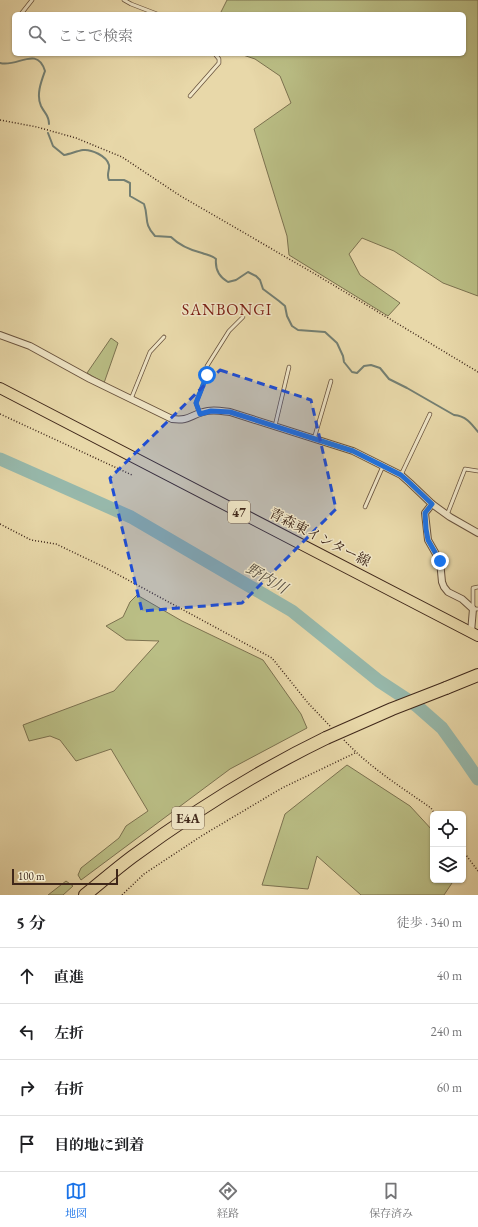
<!DOCTYPE html>
<html lang="ja">
<meta charset="utf-8">
<style>
body{margin:0;font-family:"EB Garamond","Noto Serif JP",serif;background:#f6f6f6;color:#202124}
.controls{position:absolute;right:12px;bottom:12px;display:grid;overflow:hidden;border-radius:6px;box-shadow:0 1px 3px #0004}
.controls button{width:36px;height:36px;display:grid;place-items:center;padding:0;border:0;border-bottom:1px solid #e0e0e0;background:#fff;color:#202124;font:20px sans-serif}
.scale{position:absolute;left:12px;bottom:10px;width:106px;box-sizing:border-box;padding-left:4px;border:2px solid #3f271a;border-top:0;font-size:11px;line-height:14px;white-space:nowrap;color:#3f271a;-webkit-text-stroke:3px #f0e6c7;paint-order:stroke}
.stop{position:absolute;width:12px;height:12px;margin:-9px;border:3px solid #1a73e8;border-radius:50%;background:#fff}
.stop.end{background:#1a73e8;border-color:#fff;box-shadow:0 1px 4px #0008}
.list{margin:0;padding:0;list-style:none}
h2{display:flex;justify-content:space-between;align-items:center;height:52px;margin:0;padding:0 16px;font-size:17px}
h2 small{font-size:13px;font-weight:400;color:#757577}
.list li{display:grid;grid-template-columns:26px 1fr auto;gap:12px;align-items:center;box-sizing:border-box;height:56px;padding:0 16px;border-top:1px solid #e0e0e0}
.list b{display:block;font-size:15px;white-space:nowrap}
.list em{font-size:13px;font-style:normal;color:#757577}
.icon{flex:none;width:22px;height:22px;fill:none;stroke:currentColor;stroke-width:2;stroke-linecap:round;stroke-linejoin:round}
.map{position:relative;flex:none;width:478px;height:895px;overflow:hidden}
.search{position:absolute;background:#fff;box-shadow:0 1px 3px #0004;left:12px;right:12px;top:12px;height:44px;display:flex;align-items:center;gap:10px;box-sizing:border-box;padding:0 14px;border-radius:6px;color:#757577;font-size:15px}
.sheet{height:276px;background:#fff}
nav{display:flex;justify-content:space-around;align-items:center;box-sizing:border-box;height:56px;border-top:1px solid #e0e0e0;background:#fff;font-size:11px;color:#757577}
nav a{display:grid;justify-items:center;gap:2px}
nav .on{color:#1a73e8}
.map>svg:first-child{display:block}
.green{fill:#babe85;stroke:#7c7250}
.lines{fill:none;stroke-linecap:round;stroke-linejoin:round}
.stream{stroke:#747f72;stroke-width:2}
.river{stroke:#97b9ac;stroke-width:13}
.service-casing{stroke:#69533e;stroke-width:4.5}
.minor-casing{stroke:#69533e;stroke-width:8}
.primary-casing{stroke:#3f271a;stroke-width:12}
.motorway-casing{stroke:#3f271a;stroke-width:14}
.path{stroke:#3f271a;stroke-width:1.5;stroke-dasharray:1 2;stroke-linecap:butt}
.service{stroke:#f0e6c7;stroke-width:3}
.minor{stroke:#f0e6c7;stroke-width:6}
.primary{stroke:#e8d8a9;stroke-width:10}
.motorway{stroke:#e8d8a9;stroke-width:12}
.motorway-bridge-casing{stroke:#3f271a;stroke-width:14;stroke-linecap:butt}
.motorway-bridge{stroke:#e8d8a9;stroke-width:12}
.route{stroke:#1a73e8;stroke-width:5}
.marked{fill:#1d4ed8;fill-opacity:0.2;stroke:#1d4ed8;stroke-width:3;stroke-dasharray:8 5;stroke-linejoin:round}
.labels{text-anchor:middle;dominant-baseline:central;stroke-width:3;stroke-linejoin:round;paint-order:stroke}
.shield{fill:#f0e6c7;stroke:#74604e;stroke-width:1}
.shield-label{font-size:13px;font-weight:bold;fill:#3f271a}
.street-label{font-size:14px;fill:#3f271a;stroke:#f0e6c7}
.water-label{font-size:15px;font-style:italic;fill:#554c3e;stroke:#f0e6c7}
.quarter-label{font-size:16px;letter-spacing:1px;fill:#7a1f14;stroke:#f0e6c7}
</style>
<div class="map">
<svg width="478" height="895" viewBox="0 0 478 895">
<rect width="100%" height="100%" fill="#e8d8a9"/>
<filter id="stains"><feTurbulence type="fractalNoise" baseFrequency=".005" numOctaves="4"/><feColorMatrix values="0 0 0 0 .2 0 0 0 0 .09 0 0 0 0 .02 0 0 0 .5 -.17"/></filter>
<radialGradient id="worn" r=".72"><stop offset=".6" stop-color="#630" stop-opacity="0"/><stop offset="1" stop-color="#630" stop-opacity=".3"/></radialGradient>
<g class="green">
<path d="M227,0H478V296L443,283L394,251L362,238L349,254L360,275L400,303L388,316L289,255L287,236L254,129L291,103L280,76L255,59L240,54H464V14H220Z"/>
<path d="M111,338L118,343L104,383L87,373Z"/>
<path d="M137,595L182,621L263,660L301,714L307,728L230,769L81,880L78,875L81,868L119,838L126,826L148,811L111,749L76,761L60,740L50,736L29,741L23,725L114,691L159,641L126,640L106,626L123,617L130,602Z"/>
<path d="M347,765L410,806L433,831V880H454L444,895H361L317,856L308,889L262,885L285,814Z"/>
<path d="M66,881L73,886L63,895H48Z"/>
</g>
<g class="lines">
<g class="stream">
<path d="M0,63C17,68 37,45 45,71C41,82 36,95 41,106C45,114 49,115 49,124"/>
<path d="M48,133L53,146L64,155C70,154 77,151 83,150C91,149 107,156 109,165C110,170 106,174 109,180H124L130,183V196L144,204C149,218 143,223 155,236L171,237C180,246 190,250 202,253C207,255 212,255 216,259C215,269 219,277 228,282L236,280L248,272L256,276L260,280L263,289L279,301L285,306L287,316L292,326L298,330L325,332L337,343L343,356L344,362L352,372L357,373L364,366L371,365L380,368L389,379L407,388L454,415C466,416 471,423 478,432"/>
</g>
<path class="river" d="M0,459L131,517L292,611L379,681L417,706L442,728L465,760L478,779"/>
<defs>
<g id="service">
<path d="M124,0L131,4L157,14"/>
<path d="M21,14L32,0"/>
<path d="M190,96L219,63V59L215,54"/>
<path d="M131,399L150,352L164,337"/>
<path d="M200,414L196,403L207,375V366L229,331L243,317"/>
<path d="M275,426L289,367"/>
<path d="M314,439L331,381"/>
<path d="M401,475L430,414"/>
<path d="M365,507L383,466"/>
<path d="M447,515L465,469L478,471"/>
<path d="M478,587L473,588V609H478"/>
</g>
<g id="minor">
<path d="M0,335L30,346L90,379L172,419C189,421 189,416 203,412C212,409 221,411 230,412L353,451L401,475L410,483L432,504L450,517L478,533"/>
<path d="M432,504L425,513L428,540L440,561L442,582L444,587L448,592L462,599L473,609L471,632"/>
</g>
<path id="primary" d="M0,388L478,636"/>
<g id="motorway">
<path d="M446,688L478,675"/>
<path d="M85,895C101,882 116,869 132,857C193,812 258,771 326,738"/>
</g>
</defs>
<use href="#service" class="service-casing"/>
<use href="#minor" class="minor-casing"/>
<use href="#primary" class="primary-casing"/>
<use href="#motorway" class="motorway-casing"/>
<g class="path">
<path d="M0,120L37,127L76,138L122,157L179,195L315,274L478,372"/>
<path d="M0,414L132,475"/>
<path d="M0,524L31,540L56,544L104,567L272,658L308,703L330,726"/>
<path d="M344,740C369,767 401,787 431,808L435,814"/>
<path d="M463,851L478,871"/>
<path d="M122,895L144,874L203,835L282,788L355,753"/>
</g>
<use href="#service" class="service"/>
<use href="#minor" class="minor"/>
<use href="#primary" class="primary"/>
<use href="#motorway" class="motorway"/>
<defs>
<path id="motorway-bridge" d="M326,738L392,709L446,688"/>
</defs>
<use href="#motorway-bridge" class="motorway-bridge-casing"/>
<use href="#motorway-bridge" class="motorway-bridge"/>
</g>
<g class="lines">
<path class="route" d="M207,375L196,403L200,414L211,411L230,412L353,451L401,475L410,483L432,504L425,513L426,529L428,540L440,561"/>
</g>
<path class="marked" d="M220,370L311,400L336,509L242,603L142,611L110,478Z"/>
<g class="labels">
<g class="shield">
<rect x="228" y="501" width="22" height="22" rx="3"/>
<rect x="172" y="807" width="32" height="22" rx="3"/>
</g>
<g class="shield-label">
<text x="239" y="512">47</text>
<text x="188" y="818">E4A</text>
</g>
<g class="street-label">
<text transform="translate(320 537) rotate(27)">青森東インター線</text>
</g>
<g class="water-label">
<text transform="translate(267 578) rotate(30)">野内川</text>
</g>
<g class="quarter-label">
<text x="227" y="309">SANBONGI</text>
</g>
</g>
<rect width="100%" height="100%" filter="url(#stains)"/>
<rect width="100%" height="100%" fill="url(#worn)"/>
</svg>
<div class="controls">
<button><svg class="icon" aria-label="locate" viewBox="0 0 24 24"><circle cx="12" cy="12" r="6"/><path d="M12 2v4M12 18v4M2 12h4M18 12h4"/></svg></button>
<button><svg class="icon" aria-label="layers" viewBox="0 0 24 24"><path d="M12 4l9 5-9 5-9-5zM3 14l9 5 9-5"/></svg></button>
</div>
<div class="scale">100 m</div>
<div class="stop" style="left:207px;top:375px"></div>
<div class="stop end" style="left:440px;top:561px"></div>
<div class="search"><svg class="icon" aria-label="search" viewBox="0 0 24 24"><circle cx="10" cy="10" r="6"/><path d="M15 15l6 6"/></svg>ここで検索</div>
</div>
<section class="sheet">
<h2>5 分<small>徒歩 · 340 m</small></h2>
<ul class="list">
<li><svg class="icon" aria-label="ahead" viewBox="0 0 24 24"><path d="M12 20V5M6 11l6-6 6 6"/></svg><div><b>直進</b></div><em>40 m</em></li>
<li><svg class="icon" aria-label="left" viewBox="0 0 24 24"><path d="M17 20v-9H6M10 6l-5 5 5 5"/></svg><div><b>左折</b></div><em>240 m</em></li>
<li><svg class="icon" aria-label="right" viewBox="0 0 24 24"><path d="M7 20v-9h11M14 6l5 5-5 5"/></svg><div><b>右折</b></div><em>60 m</em></li>
<li><svg class="icon" aria-label="arrive" viewBox="0 0 24 24"><path d="M6 21V4h12l-3 4 3 4H6"/></svg><div><b>目的地に到着</b></div></li>
</ul>
</section>
<nav>
<a class="on"><svg class="icon" aria-label="map" viewBox="0 0 24 24"><path d="M3 6l6-2 6 2 6-2v14l-6 2-6-2-6 2zM9 4v14M15 6v14"/></svg>地図</a>
<a><svg class="icon" aria-label="directions" viewBox="0 0 24 24"><path d="M12 3l9 9-9 9-9-9zM9 14v-3h6M13 9l2 2-2 2"/></svg>経路</a>
<a><svg class="icon" aria-label="saved" viewBox="0 0 24 24"><path d="M7 4h10v16l-5-4-5 4z"/></svg>保存済み</a>
</nav>
